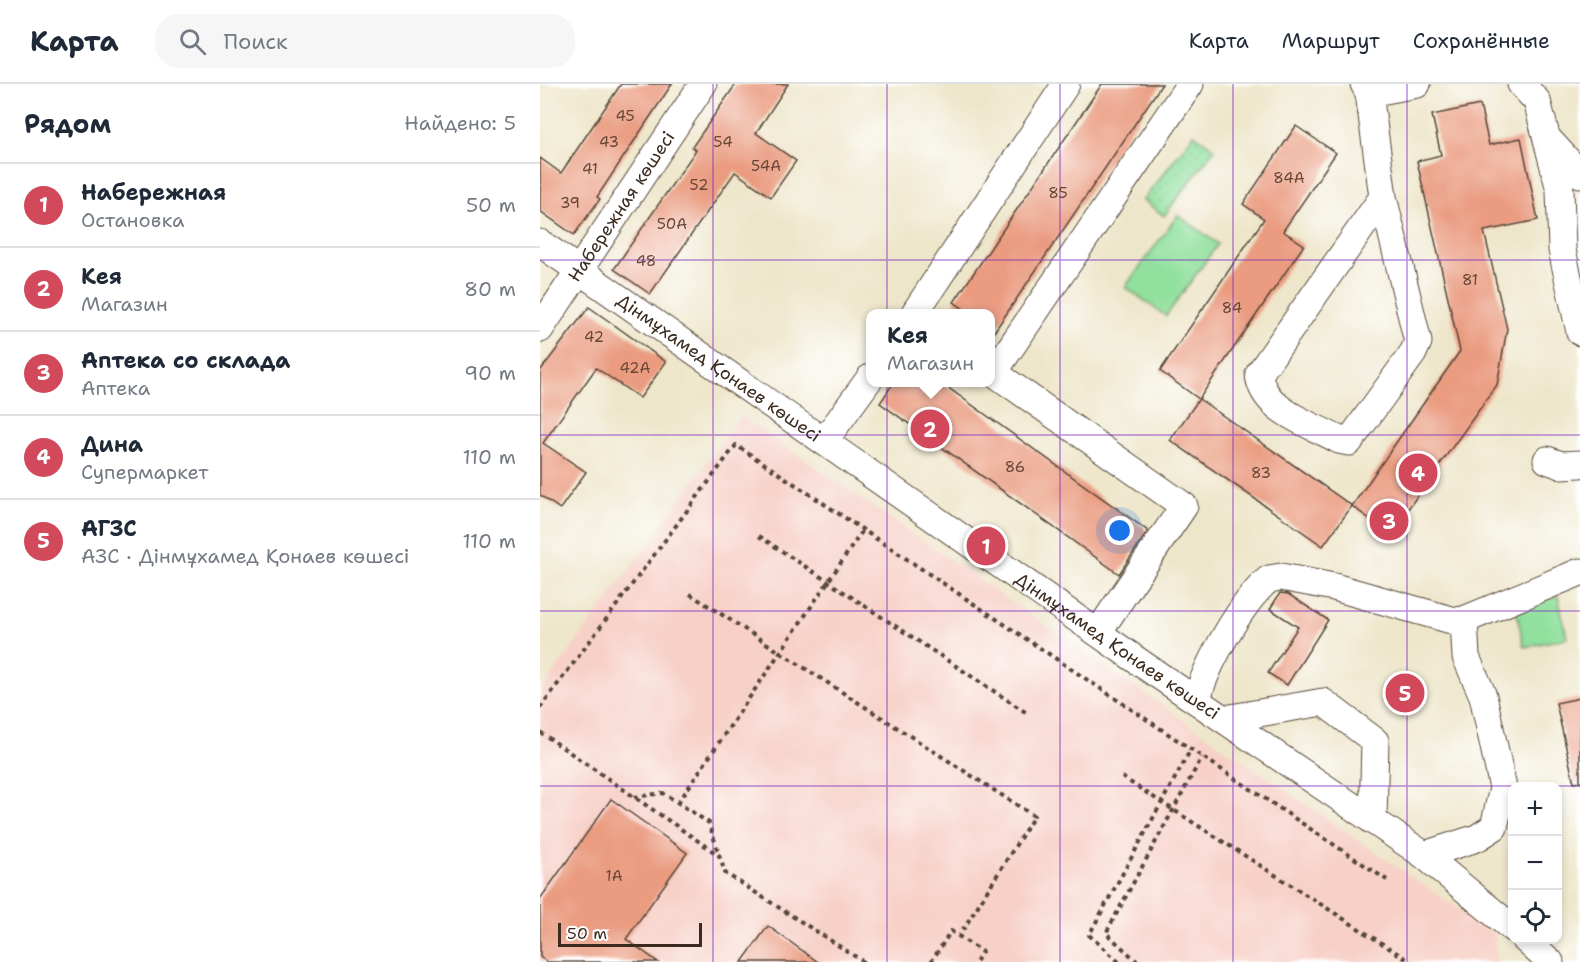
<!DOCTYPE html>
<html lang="ru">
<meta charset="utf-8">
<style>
body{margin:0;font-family:"Shantell Sans",sans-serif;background:#f6f6f7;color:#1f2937}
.controls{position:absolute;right:18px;bottom:18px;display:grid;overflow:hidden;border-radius:12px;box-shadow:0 3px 9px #0003}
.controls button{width:54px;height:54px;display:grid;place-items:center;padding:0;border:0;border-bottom:2px solid #e0e1e3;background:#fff;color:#1f2937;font:30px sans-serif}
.scale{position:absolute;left:18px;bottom:15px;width:144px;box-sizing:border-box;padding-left:6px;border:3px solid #3b2a1e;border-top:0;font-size:16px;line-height:21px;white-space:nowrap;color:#3b2a1e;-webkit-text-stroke:4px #fff;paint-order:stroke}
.you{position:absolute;left:580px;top:447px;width:21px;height:21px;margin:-15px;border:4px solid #fff;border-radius:50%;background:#1a73e8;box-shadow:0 0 0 9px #1a73e833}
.badge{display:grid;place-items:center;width:39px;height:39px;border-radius:50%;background:#d1495b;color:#fff;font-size:20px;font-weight:700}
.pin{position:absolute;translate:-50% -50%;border:3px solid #fff;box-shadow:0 2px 6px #0006}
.popup{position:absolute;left:326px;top:225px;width:129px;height:78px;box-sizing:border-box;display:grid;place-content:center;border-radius:12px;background:#fff;filter:drop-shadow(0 2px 4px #0005);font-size:20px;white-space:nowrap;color:#747a83}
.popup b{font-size:22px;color:#1f2937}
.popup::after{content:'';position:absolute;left:50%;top:100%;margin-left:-12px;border:12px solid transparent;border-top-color:#fff}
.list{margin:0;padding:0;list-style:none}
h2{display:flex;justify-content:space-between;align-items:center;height:78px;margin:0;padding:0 24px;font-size:26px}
h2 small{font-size:20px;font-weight:400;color:#747a83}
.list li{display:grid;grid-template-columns:39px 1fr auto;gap:18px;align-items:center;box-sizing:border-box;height:84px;padding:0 24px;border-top:2px solid #e0e1e3}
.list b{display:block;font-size:22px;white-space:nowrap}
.list p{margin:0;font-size:20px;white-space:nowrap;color:#747a83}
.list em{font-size:20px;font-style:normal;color:#747a83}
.icon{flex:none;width:33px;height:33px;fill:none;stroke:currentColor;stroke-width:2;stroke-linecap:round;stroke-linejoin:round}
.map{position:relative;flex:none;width:1040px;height:878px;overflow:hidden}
header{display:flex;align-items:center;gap:36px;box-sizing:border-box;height:84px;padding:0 30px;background:#fff;border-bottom:2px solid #e0e1e3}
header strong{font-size:28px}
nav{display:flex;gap:33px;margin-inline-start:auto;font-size:21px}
.search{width:420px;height:54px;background:#f6f6f7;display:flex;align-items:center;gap:15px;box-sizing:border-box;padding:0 21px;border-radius:24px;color:#747a83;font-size:22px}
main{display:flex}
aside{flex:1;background:#fff}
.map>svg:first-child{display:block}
.built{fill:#f7d1c8}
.park{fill:url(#park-dots);stroke:#66855e;stroke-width:1.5}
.pitch{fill:#91e09e;stroke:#66855e;stroke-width:1.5}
.building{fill:#ea9b80}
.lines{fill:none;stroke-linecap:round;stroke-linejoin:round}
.minor-casing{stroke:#564638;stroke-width:29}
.path{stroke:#564638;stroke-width:4;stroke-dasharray:4.5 4.5;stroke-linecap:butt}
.minor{stroke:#fff;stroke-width:27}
.grid{fill:none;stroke:#7b2cbf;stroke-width:1.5;stroke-opacity:0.55}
.labels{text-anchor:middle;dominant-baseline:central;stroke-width:6;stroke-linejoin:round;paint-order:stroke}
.number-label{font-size:15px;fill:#674636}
.street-label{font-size:18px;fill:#3b2a1e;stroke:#fff}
</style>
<header>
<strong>Карта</strong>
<div class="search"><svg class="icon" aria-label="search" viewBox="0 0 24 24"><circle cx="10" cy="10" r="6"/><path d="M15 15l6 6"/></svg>Поиск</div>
<nav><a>Карта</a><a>Маршрут</a><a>Сохранённые</a></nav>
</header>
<main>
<aside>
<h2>Рядом<small>Найдено: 5</small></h2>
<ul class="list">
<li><span class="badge">1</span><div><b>Набережная</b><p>Остановка</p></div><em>50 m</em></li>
<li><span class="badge">2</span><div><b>Кея</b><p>Магазин</p></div><em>80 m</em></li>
<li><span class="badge">3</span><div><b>Аптека со склада</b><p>Аптека</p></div><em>90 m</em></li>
<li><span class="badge">4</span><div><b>Дина</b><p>Супермаркет</p></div><em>110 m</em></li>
<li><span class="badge">5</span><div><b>АГЗС</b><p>АЗС · Дінмұхамед Қонаев көшесі</p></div><em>110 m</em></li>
</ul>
</aside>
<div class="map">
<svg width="1040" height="878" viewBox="0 0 1040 878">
<defs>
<pattern id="park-dots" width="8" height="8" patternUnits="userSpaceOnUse" patternTransform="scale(1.5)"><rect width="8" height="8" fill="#91e09e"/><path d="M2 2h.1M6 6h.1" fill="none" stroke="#7ec088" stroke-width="1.8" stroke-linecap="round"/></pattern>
</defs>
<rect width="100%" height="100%" fill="#fff"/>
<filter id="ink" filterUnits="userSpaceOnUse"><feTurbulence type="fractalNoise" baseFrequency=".0167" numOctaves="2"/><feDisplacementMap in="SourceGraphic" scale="12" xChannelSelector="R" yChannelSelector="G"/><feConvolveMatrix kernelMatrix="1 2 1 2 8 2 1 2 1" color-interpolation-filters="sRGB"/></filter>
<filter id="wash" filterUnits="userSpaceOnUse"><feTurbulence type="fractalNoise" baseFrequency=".008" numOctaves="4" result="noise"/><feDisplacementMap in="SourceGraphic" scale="24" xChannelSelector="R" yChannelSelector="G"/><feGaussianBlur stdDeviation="1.35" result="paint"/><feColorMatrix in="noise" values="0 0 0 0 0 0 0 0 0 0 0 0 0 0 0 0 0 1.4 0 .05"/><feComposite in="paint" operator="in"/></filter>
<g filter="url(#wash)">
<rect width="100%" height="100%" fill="#eee6ca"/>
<path class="built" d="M201,332L955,850L956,878H0V608Z"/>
<path class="park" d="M654,50L675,65L624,132L603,116Z"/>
<g class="pitch">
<path d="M638,131L678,160L626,232L585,203Z"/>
<path d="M1018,512L1027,554L984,563L975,520Z"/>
</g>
<g id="blocks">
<g class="building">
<path d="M81,0H132L57,113L60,115L34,151L0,127V74L21,89Z"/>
<path d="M196,0H248L216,49L256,77L231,113L195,88L110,210L74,185L156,66L152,63Z"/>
<path d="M562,0H622L450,254V230H431L414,218Z"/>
<path d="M940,21L949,61L981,54L998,136L944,147L967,245L957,301L850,450L812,422L920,267L877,77L901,71L892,31Z"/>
<path d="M756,42L796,69L743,147L764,161L659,315L620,287L724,135L703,120Z"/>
<path d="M49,223L126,278L100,314L56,284L3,359L46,388L20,425L0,411V287Z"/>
<path d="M354,298H400L608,447L579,490L340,319Z"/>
<path d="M659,315L812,422L783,462L630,356Z"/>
<path d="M740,509L748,510L788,536L747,601L728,589L758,543L730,525Z"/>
<path d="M868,589L885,603L863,630L845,616Z"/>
<path d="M1040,614V698L1034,699L1016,619Z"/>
<path d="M71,715L147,769L86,855L118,878H7L0,873V815Z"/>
<path d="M228,842L278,878H202Z"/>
</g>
</g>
</g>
<g filter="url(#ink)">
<use href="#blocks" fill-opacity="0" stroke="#564638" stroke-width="1.5"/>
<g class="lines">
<defs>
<g id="minor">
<path d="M824,0L829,9L877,0"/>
<path d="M981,0L997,17L1020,106L1022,166L1040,248"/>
<path d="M829,9L843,113L878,258L873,269L809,358L799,356C771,340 722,327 719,290L843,113"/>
<path d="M1009,56L1040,90"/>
<path id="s1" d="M0,159L605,582L884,771L972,844"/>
<path d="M374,230L526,0"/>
<path id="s2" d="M0,245L163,0"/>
<path d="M450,286L644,422L559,547"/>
<path d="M454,288L650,0"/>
<path d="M285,356L330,294"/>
<path d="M1007,376L1021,381L1040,380"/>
<path d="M657,616C665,582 702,517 729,495L741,493L794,503L915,537L924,536L1040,488"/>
<path d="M685,635L783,618L835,657L833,737"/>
<path d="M884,771L937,754L954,743L963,704L943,612L926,573L924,536"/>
<path d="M986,856L1010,878"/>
</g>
</defs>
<use href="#minor" class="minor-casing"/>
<g class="path">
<path d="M219,452L487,629"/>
<path d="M150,510L494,732L419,852"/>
<path d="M0,624L196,361L847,796"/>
<path d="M0,648L180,772"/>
<path d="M582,693L871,878"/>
<path d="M94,713L123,709L169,739L185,789L324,878"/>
<path d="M138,719L323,446"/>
<path d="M391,878L411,847L442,868L436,878"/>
<path d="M579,878L549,851L651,665"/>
<path d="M598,878L566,849L662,673"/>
</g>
<use href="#minor" class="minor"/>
</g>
</g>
<path class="grid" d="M173,0V878M347,0V878M520,0V878M693,0V878M867,0V878M0,176H1040M0,351H1040M0,527H1040M0,702H1040"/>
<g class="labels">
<g class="number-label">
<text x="85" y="32">45</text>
<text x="69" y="58">43</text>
<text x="183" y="58">54</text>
<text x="226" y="82">54А</text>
<text x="50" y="85">41</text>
<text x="749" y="94">84А</text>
<text x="159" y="101">52</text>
<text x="518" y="109">85</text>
<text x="30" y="119">39</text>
<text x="132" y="140">50А</text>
<text x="106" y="177">48</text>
<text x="930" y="196">81</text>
<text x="692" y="224">84</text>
<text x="54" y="253">42</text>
<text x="95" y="284">42А</text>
<text x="475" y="383">86</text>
<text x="721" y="389">83</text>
<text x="74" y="792">1А</text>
</g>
<g class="street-label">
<text stroke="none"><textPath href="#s2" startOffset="147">Набережная көшесі</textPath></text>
<text stroke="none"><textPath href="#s1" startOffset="218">Дінмұхамед Қонаев көшесі</textPath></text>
<text stroke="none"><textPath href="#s1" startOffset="704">Дінмұхамед Қонаев көшесі</textPath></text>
</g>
</g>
</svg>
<div class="controls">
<button>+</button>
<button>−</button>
<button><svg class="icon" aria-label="locate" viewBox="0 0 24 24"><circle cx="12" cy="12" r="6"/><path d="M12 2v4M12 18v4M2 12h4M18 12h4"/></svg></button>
</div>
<div class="scale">50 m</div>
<div class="you"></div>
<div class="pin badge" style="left:446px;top:462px">1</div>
<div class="pin badge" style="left:390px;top:345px">2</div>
<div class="popup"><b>Кея</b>Магазин</div>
<div class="pin badge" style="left:849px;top:437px">3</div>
<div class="pin badge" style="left:878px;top:389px">4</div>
<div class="pin badge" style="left:865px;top:609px">5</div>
</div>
</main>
